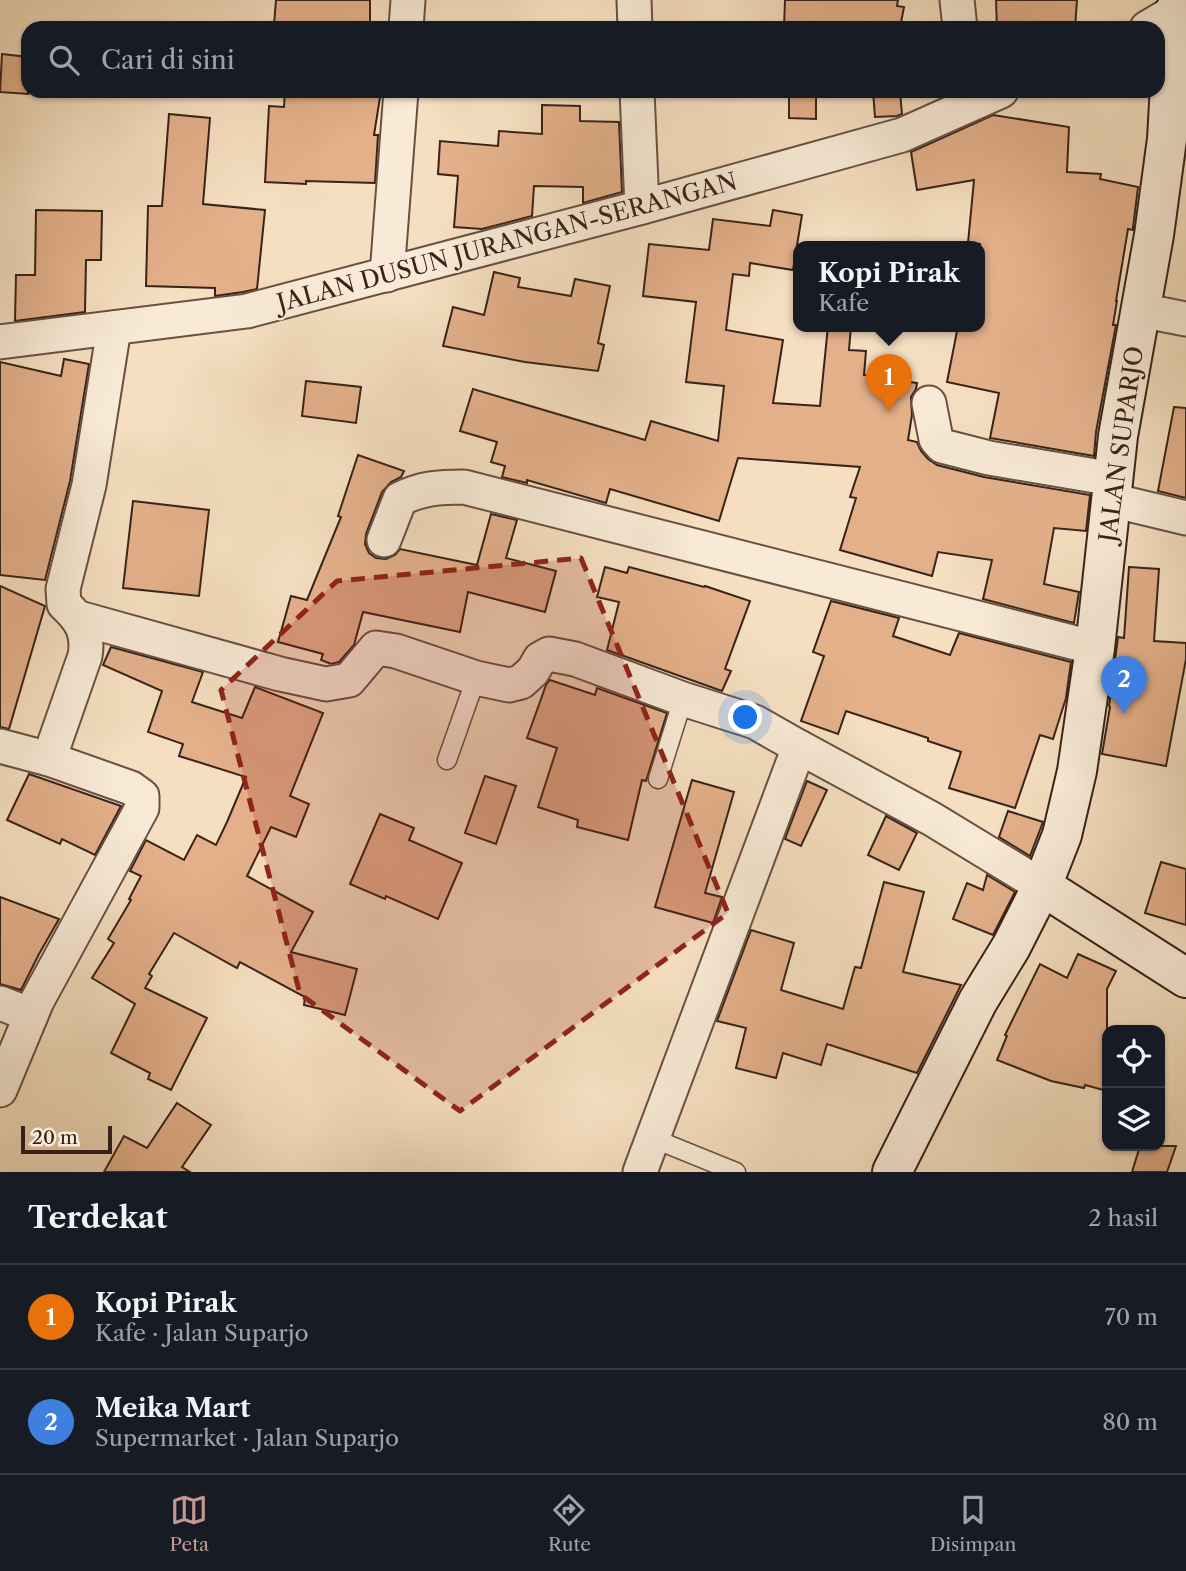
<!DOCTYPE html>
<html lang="id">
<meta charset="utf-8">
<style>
body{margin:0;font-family:"Libre Caslon Text",serif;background:#242831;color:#f1f3f6}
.controls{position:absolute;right:21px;bottom:21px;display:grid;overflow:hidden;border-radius:14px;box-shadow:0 2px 5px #0004}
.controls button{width:63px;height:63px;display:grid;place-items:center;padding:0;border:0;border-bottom:2px solid #363941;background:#171b24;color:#f1f3f6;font:35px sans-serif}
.scale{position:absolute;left:21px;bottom:18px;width:91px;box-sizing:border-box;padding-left:7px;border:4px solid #392219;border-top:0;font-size:19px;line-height:24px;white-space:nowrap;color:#392219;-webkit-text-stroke:5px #f8ead6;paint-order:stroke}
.you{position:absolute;left:746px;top:718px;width:24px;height:24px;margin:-18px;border:5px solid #fff;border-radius:50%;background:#1a73e8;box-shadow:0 0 0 10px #1a73e833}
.badge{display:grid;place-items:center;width:46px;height:46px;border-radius:50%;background:#c59692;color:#fff;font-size:23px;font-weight:700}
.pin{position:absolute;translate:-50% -58px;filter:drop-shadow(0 2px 4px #0008)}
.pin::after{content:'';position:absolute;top:37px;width:24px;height:21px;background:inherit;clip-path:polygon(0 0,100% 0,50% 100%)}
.popup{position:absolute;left:793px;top:241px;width:192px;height:91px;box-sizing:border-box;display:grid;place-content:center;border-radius:14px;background:#171b24;filter:drop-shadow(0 2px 5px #0005);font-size:23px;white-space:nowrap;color:#9ea1a6}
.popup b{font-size:26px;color:#f1f3f6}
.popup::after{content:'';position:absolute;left:50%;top:100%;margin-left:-14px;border:14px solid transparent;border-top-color:#171b24}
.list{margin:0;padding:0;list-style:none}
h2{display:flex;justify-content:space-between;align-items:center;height:91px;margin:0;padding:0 28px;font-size:30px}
h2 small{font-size:23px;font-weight:400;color:#9ea1a6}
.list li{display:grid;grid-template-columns:46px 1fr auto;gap:21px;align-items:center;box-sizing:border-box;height:105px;padding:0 28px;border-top:2px solid #363941}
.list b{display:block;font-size:26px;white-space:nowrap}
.list p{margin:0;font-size:23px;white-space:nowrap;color:#9ea1a6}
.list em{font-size:23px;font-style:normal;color:#9ea1a6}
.icon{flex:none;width:38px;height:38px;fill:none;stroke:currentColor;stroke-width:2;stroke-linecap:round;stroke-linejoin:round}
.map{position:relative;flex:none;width:1186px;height:1172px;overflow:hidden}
.search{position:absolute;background:#171b24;box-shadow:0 2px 5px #0004;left:21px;right:21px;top:21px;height:77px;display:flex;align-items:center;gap:18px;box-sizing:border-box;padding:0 24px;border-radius:21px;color:#9ea1a6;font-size:26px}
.sheet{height:301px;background:#171b24}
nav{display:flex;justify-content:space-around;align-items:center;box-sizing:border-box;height:98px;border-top:2px solid #363941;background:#171b24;font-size:19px;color:#9ea1a6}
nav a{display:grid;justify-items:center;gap:4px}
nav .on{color:#c59692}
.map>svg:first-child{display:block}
.building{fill:#e3b08a;stroke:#392219;stroke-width:2}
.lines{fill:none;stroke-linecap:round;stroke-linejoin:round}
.lane-casing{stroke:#685143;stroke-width:21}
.street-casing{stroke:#685143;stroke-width:37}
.secondary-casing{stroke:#392219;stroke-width:42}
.lane{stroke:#f8ead6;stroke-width:18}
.street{stroke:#f8ead6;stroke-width:33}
.secondary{stroke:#f8ead6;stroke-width:38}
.marked{fill:#8f2418;fill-opacity:0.2;stroke:#8f2418;stroke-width:5;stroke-dasharray:14 9;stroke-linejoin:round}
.labels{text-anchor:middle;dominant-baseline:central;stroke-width:5;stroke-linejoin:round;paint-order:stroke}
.street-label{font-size:24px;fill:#392219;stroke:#f8ead6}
</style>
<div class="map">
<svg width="1186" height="1172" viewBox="0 0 1186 1172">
<rect width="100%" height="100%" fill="#f5dfc0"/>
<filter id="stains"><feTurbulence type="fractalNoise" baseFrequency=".00286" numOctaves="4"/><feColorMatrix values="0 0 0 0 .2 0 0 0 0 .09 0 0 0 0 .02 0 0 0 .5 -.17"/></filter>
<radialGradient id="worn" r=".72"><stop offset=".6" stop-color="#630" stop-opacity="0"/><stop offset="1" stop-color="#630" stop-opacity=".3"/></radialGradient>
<g class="building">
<path d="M276,0H370V28H317L274,25Z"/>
<path d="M785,0H898L897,6L904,7L900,28H784Z"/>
<path d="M996,0H1077L1075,28H997Z"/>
<path d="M2,54L28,57V94L0,92Z"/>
<path d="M285,91H381L374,135H378L375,183L306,181V184L265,182L269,106L284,107Z"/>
<path d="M789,91H816V119L789,118Z"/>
<path d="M873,91H900L902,114L897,116L875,117Z"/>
<path d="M542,105L580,106V121L619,122L622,192L583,203V187L534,186L532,216L482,229L454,227L458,176L438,174L440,141L498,146L499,131L542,134Z"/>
<path d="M169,114L210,118L203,204L265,210L257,289L243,292L215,296V288L146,286L148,206H162Z"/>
<path d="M993,115L1069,127L1067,172L1101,174L1100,179L1138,187L1133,228V230L1128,229L1116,301H1117L1113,325H1116L1096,432L1094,456L990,438L999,393L947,382L958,326H980V244L968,243L974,180L917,190L911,152Z"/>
<path d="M36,210L102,211L101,260H86L85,312L15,321L16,275H35Z"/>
<path d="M773,210L802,215L793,270L750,263L749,276L733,274L726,330L783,340L773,403L820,406L828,326H851L849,350L866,351L864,375L917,383L916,389L911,397L912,415L908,440L917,442L921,451L928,459L937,465L984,477L1090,495L1086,531L1054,528L1044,584L1079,592L1074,623L983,599L992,560L938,552L932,576L840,550L856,498L850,497L860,467L738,458L719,521L610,489L606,503L527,480V483L502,477L505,466L491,462L497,442L460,431L473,389L645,440L651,421L718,441L724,386L686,382L696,302L643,296L649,244L709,250L713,219L770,226Z"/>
<path d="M494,272L520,278L518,287L571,296L575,279L610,286L598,343L604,345L598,371L525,362L443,346L453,307L484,315Z"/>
<path d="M64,359L89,364L70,481L45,580L0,575V362L61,376Z"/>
<path d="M306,381L361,387L356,423L302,416Z"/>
<path d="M1174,407L1186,408V498L1158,491Z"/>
<path d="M358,455L404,471L401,477L391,482L382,492L366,534L365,544L369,553L376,558L386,559L395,555L400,549L477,565L491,514L517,520L506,558L556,571L545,612L468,592L460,632L363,612L354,645L339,662L331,664L321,660L323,654L278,642L291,596L307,600L341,517L338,516Z"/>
<path d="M133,501L209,510L199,596L123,588Z"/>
<path d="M605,567L627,573L629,567L704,587L705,586L750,601L725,669L731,671L722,691L607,650L619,602L597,597Z"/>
<path d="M1129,567L1159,569L1154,641L1186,643V659L1166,766L1102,754L1110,707L1109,706L1118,637L1124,638Z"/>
<path d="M0,586L45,606L9,729L0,727Z"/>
<path d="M831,601L899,618L893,636L950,655L959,633L1071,662L1066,698L1053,739L1040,735L1015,808L949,788L961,752L928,741V738L846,711L838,734L801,721L824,656L813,652Z"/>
<path d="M111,647L203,672L192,702L242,718L255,687L323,713L290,796L309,804L296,837L271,827L247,876L313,912L291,952L357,969L345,1015L304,1005L305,997L240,962L237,968L174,933L149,974L152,976L145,988L207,1018L171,1090L148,1079L150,1073L111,1053L135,1004L92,978L114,943L108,939L131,900L129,899L141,876L130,871L146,840L184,860L197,835L216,845L227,822L246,777L179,756L183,744L148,732L162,691L103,665Z"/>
<path d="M550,680L595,695L597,688L667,713L646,781L642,780L628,840L577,827L578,820L538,807L557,748L527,738L546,685Z"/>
<path d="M29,774L121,806L95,855L62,839L60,844L7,820Z"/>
<path d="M485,776L516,786L496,844L465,833Z"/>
<path d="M692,780L734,792L705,893L722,897L713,923L655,907Z"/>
<path d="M807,781L827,790L801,846L785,839Z"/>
<path d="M1008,811L1043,822L1030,856L999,837Z"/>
<path d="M380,814L414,828L409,840L462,863L438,919L386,896L385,899L350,884Z"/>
<path d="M886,816L917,833L899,870L868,855Z"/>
<path d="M1161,862L1186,869V925L1145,913Z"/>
<path d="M987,875L1015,892L993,935L953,919L967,883L983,890Z"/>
<path d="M884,882L924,892L903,972L961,985L917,1073L827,1044L821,1065L783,1053L776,1078L736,1068L746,1028L717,1021L751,930L794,943L781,990L843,1009L855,967L861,968Z"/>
<path d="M0,897L59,919L39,954L21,990L0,984Z"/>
<path d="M1078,954L1116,971L1107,989V1091L1085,1085L1084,1088L1051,1081L997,1060L1007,1036L1005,1035L1040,964L1067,978Z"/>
<path d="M177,1103L211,1125L182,1167L190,1172H104L124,1136L147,1148Z"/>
<path d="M1140,1146H1176L1167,1172H1132Z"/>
</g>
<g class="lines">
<defs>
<g id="lane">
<path d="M447,760L476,678"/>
<path d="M658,779L683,699"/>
<path d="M652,1138L736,1172"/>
</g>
<g id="street">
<path d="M634,0L635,28"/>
<path d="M957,0L960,28"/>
<path d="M406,28L408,0"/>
<path d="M1147,28L1174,12"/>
<path d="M637,91L642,207"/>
<path d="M387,275L401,91"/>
<path d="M1140,310L1186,319"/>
<path d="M0,342L247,311L642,207L902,135L1001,91"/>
<path d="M929,403L936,439L942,446L989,458L1113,479"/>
<path d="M1111,500L1186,518"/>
<path d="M384,540L400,499C422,488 439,487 464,487L1095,648"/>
<path d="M79,618L280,674L326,684L349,680L376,648L396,651L476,678L509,685L521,682L533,671L540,659L549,654L575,659L683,699L755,722L799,747L640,1172"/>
<path d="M0,746L49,759L131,788L142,796V808L37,1001L0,1090"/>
<path d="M799,747L932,819L1042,886"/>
<path d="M49,759L85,656C89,632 81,620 64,604L63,589L89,485L114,328"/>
<path d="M0,1003L31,1015"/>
</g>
<g id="secondary">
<path d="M1042,886L1186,978"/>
<path d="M892,1172L978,1001L1011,947L1042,886L1062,835L1077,771L1095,648L1118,436L1154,235L1167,139L1174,12L1183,0"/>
</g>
</defs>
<use href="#lane" class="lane-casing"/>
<use href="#street" class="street-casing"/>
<use href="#secondary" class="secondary-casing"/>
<use href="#lane" class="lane"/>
<use href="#street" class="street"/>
<use href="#secondary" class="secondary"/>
</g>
<path class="marked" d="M581,558L728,913L460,1111L300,994L221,690L337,581Z"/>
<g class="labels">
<g class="street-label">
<text transform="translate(507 242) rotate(-15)">JALAN DUSUN JURANGAN-SERANGAN</text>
<text transform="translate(1121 444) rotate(-82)">JALAN SUPARJO</text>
</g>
</g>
<rect width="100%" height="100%" filter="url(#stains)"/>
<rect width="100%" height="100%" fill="url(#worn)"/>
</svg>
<div class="controls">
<button><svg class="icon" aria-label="locate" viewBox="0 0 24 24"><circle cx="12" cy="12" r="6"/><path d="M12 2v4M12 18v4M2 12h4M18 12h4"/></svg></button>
<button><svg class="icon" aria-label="layers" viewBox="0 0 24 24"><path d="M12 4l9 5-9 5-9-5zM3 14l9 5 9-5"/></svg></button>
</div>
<div class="scale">20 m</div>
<div class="you"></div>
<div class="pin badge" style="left:889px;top:412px;background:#e8710a">1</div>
<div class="popup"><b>Kopi Pirak</b>Kafe</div>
<div class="pin badge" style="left:1124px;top:714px;background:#3f7fe0">2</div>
<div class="search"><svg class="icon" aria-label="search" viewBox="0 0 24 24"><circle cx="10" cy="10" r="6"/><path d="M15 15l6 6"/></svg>Cari di sini</div>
</div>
<section class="sheet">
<h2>Terdekat<small>2 hasil</small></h2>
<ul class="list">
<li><span class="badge" style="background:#e8710a">1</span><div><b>Kopi Pirak</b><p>Kafe · Jalan Suparjo</p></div><em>70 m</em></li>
<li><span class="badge" style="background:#3f7fe0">2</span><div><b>Meika Mart</b><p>Supermarket · Jalan Suparjo</p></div><em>80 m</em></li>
</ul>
</section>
<nav>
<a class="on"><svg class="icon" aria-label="map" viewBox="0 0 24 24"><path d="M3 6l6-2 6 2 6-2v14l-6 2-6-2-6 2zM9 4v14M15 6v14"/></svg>Peta</a>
<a><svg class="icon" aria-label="directions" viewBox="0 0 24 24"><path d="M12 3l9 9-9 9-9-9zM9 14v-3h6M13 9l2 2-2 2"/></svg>Rute</a>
<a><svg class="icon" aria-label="saved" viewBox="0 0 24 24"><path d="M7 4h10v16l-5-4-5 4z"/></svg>Disimpan</a>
</nav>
